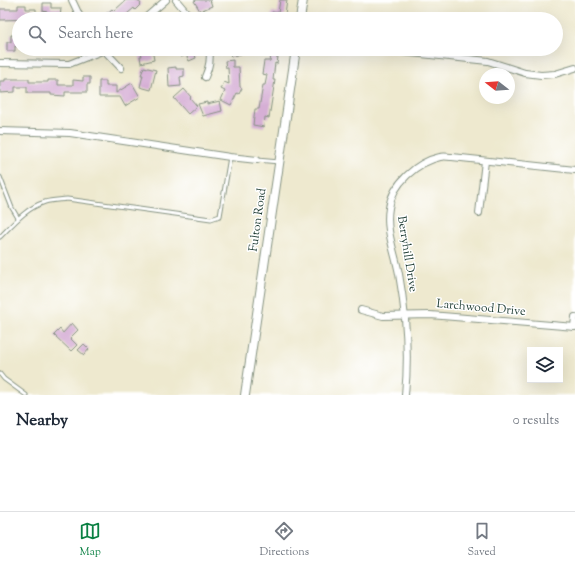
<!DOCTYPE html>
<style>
body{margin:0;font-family:"Sorts Mill Goudy",serif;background:#f6f6f7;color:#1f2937}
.controls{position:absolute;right:12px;bottom:12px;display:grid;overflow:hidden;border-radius:0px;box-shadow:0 4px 16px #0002}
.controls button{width:36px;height:36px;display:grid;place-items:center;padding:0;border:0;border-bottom:1px solid #e0e1e3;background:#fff;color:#1f2937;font:20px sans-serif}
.compass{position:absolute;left:479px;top:68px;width:36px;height:36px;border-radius:50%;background:#fff;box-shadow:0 4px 16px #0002;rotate:287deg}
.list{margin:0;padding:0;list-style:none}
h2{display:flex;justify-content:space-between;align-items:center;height:52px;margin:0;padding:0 16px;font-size:17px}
h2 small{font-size:13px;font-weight:400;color:#747a83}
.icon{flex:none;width:22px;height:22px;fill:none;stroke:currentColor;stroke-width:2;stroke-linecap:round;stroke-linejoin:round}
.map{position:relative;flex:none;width:575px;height:395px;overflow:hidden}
.search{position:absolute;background:#fff;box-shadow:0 4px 16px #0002;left:12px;right:12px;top:12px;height:44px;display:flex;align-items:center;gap:10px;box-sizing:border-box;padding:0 14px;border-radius:22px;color:#747a83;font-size:15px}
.sheet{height:116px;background:#fff}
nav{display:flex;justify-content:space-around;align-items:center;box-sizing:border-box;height:56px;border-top:1px solid #e0e1e3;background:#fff;font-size:11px;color:#747a83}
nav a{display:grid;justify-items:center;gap:2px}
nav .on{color:#0b8043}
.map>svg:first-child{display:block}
.building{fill:#d6afd5}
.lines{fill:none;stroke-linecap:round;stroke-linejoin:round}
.service-casing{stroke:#869382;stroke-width:5}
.minor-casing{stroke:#869382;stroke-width:8}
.tertiary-casing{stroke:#869382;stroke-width:10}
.service{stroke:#fff;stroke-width:3}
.minor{stroke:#fff;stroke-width:6}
.tertiary{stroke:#fff;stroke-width:8}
.labels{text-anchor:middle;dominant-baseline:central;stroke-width:3;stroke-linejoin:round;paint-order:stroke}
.street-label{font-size:12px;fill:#1f3d34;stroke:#fff}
</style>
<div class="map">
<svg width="575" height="395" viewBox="0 0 575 395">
<rect width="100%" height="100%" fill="#fff"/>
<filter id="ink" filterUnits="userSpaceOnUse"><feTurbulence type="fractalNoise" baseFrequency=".025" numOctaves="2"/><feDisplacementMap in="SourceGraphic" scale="8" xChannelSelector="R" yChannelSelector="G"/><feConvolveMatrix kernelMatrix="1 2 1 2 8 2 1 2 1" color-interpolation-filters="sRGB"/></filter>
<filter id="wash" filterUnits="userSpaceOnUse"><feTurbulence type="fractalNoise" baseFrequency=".012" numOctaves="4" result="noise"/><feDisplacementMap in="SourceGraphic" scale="16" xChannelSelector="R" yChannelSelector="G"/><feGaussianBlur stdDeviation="0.9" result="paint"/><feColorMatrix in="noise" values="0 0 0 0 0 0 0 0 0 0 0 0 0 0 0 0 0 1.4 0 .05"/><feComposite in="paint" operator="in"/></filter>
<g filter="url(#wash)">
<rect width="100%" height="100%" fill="#eee9cf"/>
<g id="blocks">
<g class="building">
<path d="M126,0H138L141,4L135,10L134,8L121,19H100L112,9L114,11Z"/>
<path d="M197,0H210L212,6L200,11L194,1Z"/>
<path d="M280,0H287L285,15H283L282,19H271L272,12L278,13Z"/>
<path d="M43,3H51V8H61L60,19H47V12L43,11Z"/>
<path d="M18,5H26V9H36V19L0,20V9H18Z"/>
<path d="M11,35H19V46H15V51H7V42H11Z"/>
<path d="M140,49H152L154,60L141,63L140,56H142Z"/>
<path d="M178,49H200V50L194,52L196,58L189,61L186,55L181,57Z"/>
<path d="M229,49H240L241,54L231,57Z"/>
<path d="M272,49H277L276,57H278L277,64L275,63L273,80H275L269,118L265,117L264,127L253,125L255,109H259L263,85H265L267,75L262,74L264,61H270Z"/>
<path d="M233,60V67H239L240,87L242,88L239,94L237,93L231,105L221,100L225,91L221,89L224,82L229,84L228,68H226L225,61Z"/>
<path d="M144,67L156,70L151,90L140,87L143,75H141Z"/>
<path d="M176,67V69H184V76L180,77L181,86L169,87L168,68Z"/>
<path d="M83,77H90V84H87V92H65V96L51,95V93H27V87H15V92L0,93V81H5V79H29V82H48V80H58V85H73V80L83,81Z"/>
<path d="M99,81H106V86H116V93L132,83L140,97L125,106L120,97H99Z"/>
<path d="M184,89L191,97L190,98L197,106L188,114L174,98Z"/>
<path d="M220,101L222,111L203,116L198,104L207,102V104Z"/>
<path d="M72,323L78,330L70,338L77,345L71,351L54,335L60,329L63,333Z"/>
<path d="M84,344L89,349L84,355L78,350Z"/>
</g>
</g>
</g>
<g filter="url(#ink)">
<use href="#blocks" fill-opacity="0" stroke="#869382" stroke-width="1"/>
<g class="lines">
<defs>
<g id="service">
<path d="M257,160L279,162"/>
<path d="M0,177L12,208L18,218"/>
<path d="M0,237C13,224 26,208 45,202C52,200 60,200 67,199L211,219L220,216L230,157"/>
<path d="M0,374L4,379L26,395"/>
</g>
<g id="minor">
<path d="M72,0L81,19"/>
<path d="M176,0L192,19"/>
<path d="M144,19L166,0"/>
<path d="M103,49L121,68"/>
<path d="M373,49L488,61L525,73L541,75L555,74L575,68"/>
<path d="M0,63L69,64L107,49"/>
<path d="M205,77C209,68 211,58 209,49"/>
<path d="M0,131L70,133L230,157L257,160"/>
<path d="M479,213L485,161"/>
<path d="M361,310L383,316L430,315L575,327"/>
<path d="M574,327L575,317"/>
<path d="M405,395C409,355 406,313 399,274C395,252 385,230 389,208C392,184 417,162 440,157C444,156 448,157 452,157L575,170"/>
</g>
<g id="tertiary">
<path d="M300,19L303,0"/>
<path d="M245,395L296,49"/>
</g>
</defs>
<use href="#service" class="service-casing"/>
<use href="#minor" class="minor-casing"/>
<use href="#tertiary" class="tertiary-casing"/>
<use href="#service" class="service"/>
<use href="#minor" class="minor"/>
<use href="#tertiary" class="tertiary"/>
</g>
</g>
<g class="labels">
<g class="street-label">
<text transform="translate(258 220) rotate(-82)">Fulton Road</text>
<text transform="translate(407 254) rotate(81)">Berryhill Drive</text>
<text transform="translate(481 308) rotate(5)">Larchwood Drive</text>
</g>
</g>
</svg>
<div class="controls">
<button><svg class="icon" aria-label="layers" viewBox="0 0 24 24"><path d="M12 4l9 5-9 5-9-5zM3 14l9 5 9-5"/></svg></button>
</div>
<svg class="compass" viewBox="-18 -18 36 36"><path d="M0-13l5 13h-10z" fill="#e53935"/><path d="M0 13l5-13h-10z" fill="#747a83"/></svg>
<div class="search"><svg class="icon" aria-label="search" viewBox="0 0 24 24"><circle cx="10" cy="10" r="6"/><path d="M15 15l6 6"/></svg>Search here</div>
</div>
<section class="sheet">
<h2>Nearby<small>0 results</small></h2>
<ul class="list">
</ul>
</section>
<nav>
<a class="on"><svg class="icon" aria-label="map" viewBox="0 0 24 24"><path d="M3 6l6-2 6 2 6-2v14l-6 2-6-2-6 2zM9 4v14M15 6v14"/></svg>Map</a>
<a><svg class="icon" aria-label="directions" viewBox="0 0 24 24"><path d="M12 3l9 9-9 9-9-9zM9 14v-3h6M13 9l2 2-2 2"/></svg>Directions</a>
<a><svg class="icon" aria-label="saved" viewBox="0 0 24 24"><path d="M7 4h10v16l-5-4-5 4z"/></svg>Saved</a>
</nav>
